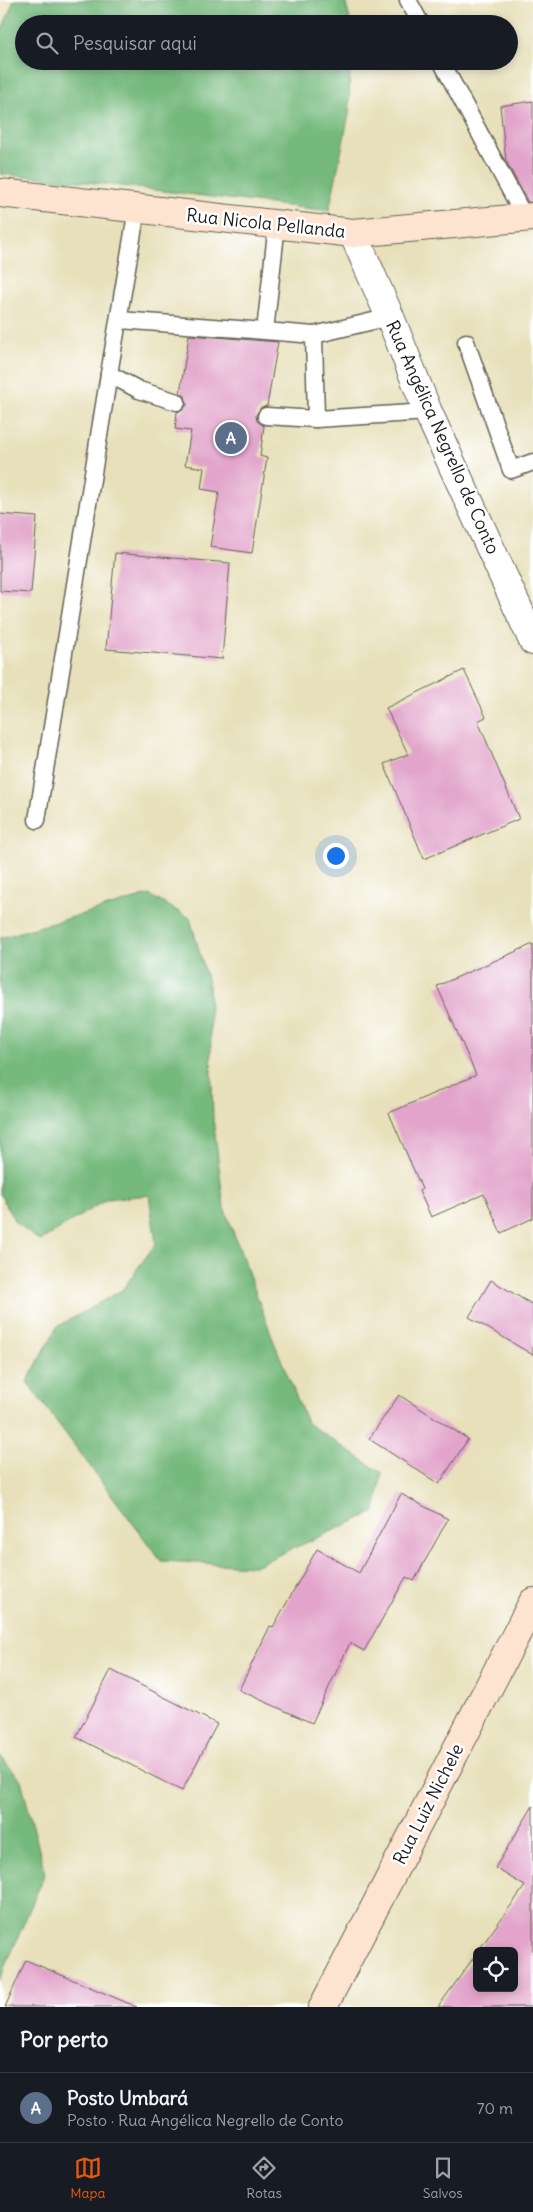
<!DOCTYPE html>
<html lang="pt">
<meta charset="utf-8">
<style>
body{margin:0;font-family:Delius,sans-serif;background:#20242c;color:#f1f3f6}
.controls{position:absolute;right:15px;bottom:15px;display:grid;overflow:hidden;border-radius:8px;box-shadow:0 2px 8px #0003}
.controls button{width:45px;height:45px;display:grid;place-items:center;padding:0;border:0;border-bottom:1px solid #363941;background:#171b24;color:#f1f3f6;font:25px sans-serif}
.you{position:absolute;left:335px;top:855px;width:18px;height:18px;margin:-12px;border:4px solid #fff;border-radius:50%;background:#1a73e8;box-shadow:0 0 0 8px #1a73e833}
.badge{display:grid;place-items:center;width:32px;height:32px;border-radius:50%;background:#ea580c;color:#fff;font-size:16px;font-weight:700}
.pin{position:absolute;translate:-50% -50%;border:2px solid #fff;box-shadow:0 1px 5px #0006}
.list{margin:0;padding:0;list-style:none}
h2{display:flex;justify-content:space-between;align-items:center;height:65px;margin:0;padding:0 20px;font-size:21px}
h2 small{font-size:16px;font-weight:400;color:#9ea1a6}
.list li{display:grid;grid-template-columns:32px 1fr auto;gap:15px;align-items:center;box-sizing:border-box;height:70px;padding:0 20px;border-top:1px solid #363941}
.list b{display:block;font-size:19px;white-space:nowrap}
.list p{margin:0;font-size:16px;white-space:nowrap;color:#9ea1a6}
.list em{font-size:16px;font-style:normal;color:#9ea1a6}
.icon{flex:none;width:28px;height:28px;fill:none;stroke:currentColor;stroke-width:2;stroke-linecap:round;stroke-linejoin:round}
.map{position:relative;flex:none;width:533px;height:2007px;overflow:hidden}
.search{position:absolute;background:#171b24;box-shadow:0 2px 8px #0003;left:15px;right:15px;top:15px;height:55px;display:flex;align-items:center;gap:12px;box-sizing:border-box;padding:0 18px;border-radius:28px;color:#9ea1a6;font-size:19px}
.sheet{height:135px;background:#171b24}
nav{display:flex;justify-content:space-around;align-items:center;box-sizing:border-box;height:70px;border-top:1px solid #363941;background:#171b24;font-size:14px;color:#9ea1a6}
nav a{display:grid;justify-items:center;gap:2px}
nav .on{color:#ea580c}
.map>svg:first-child{display:block}
.forest{fill:#76b97d;stroke:#496a4c}
.building{fill:#e2a4cb}
.lines{fill:none;stroke-linecap:round;stroke-linejoin:round}
.lane-casing{stroke:#636153;stroke-width:19}
.street-casing{stroke:#636153;stroke-width:30}
.secondary-casing{stroke:#636153;stroke-width:30}
.lane{stroke:#fff;stroke-width:16}
.street{stroke:#fff;stroke-width:28}
.secondary{stroke:#fde4d1;stroke-width:28}
.labels{text-anchor:middle;dominant-baseline:central;stroke-width:5;stroke-linejoin:round;paint-order:stroke}
.street-label{font-size:18px;fill:#1c1c1c;stroke:#fff}
</style>
<div class="map">
<svg width="533" height="2007" viewBox="0 0 533 2007">
<rect width="100%" height="100%" fill="#fff"/>
<filter id="ink" filterUnits="userSpaceOnUse"><feTurbulence type="fractalNoise" baseFrequency=".02" numOctaves="2"/><feDisplacementMap in="SourceGraphic" scale="10" xChannelSelector="R" yChannelSelector="G"/><feConvolveMatrix kernelMatrix="1 2 1 2 8 2 1 2 1" color-interpolation-filters="sRGB"/></filter>
<filter id="wash" filterUnits="userSpaceOnUse"><feTurbulence type="fractalNoise" baseFrequency=".0096" numOctaves="4" result="noise"/><feDisplacementMap in="SourceGraphic" scale="20" xChannelSelector="R" yChannelSelector="G"/><feGaussianBlur stdDeviation="1.12" result="paint"/><feColorMatrix in="noise" values="0 0 0 0 0 0 0 0 0 0 0 0 0 0 0 0 0 1.4 0 .05"/><feComposite in="paint" operator="in"/></filter>
<g filter="url(#wash)">
<rect width="100%" height="100%" fill="#e7e0ba"/>
<g class="forest">
<path d="M14,0H345L351,24H24V61H350L349,114L329,211L79,181L0,174V35Z"/>
<path d="M149,895L190,918L209,986L213,1118L224,1207L274,1342L307,1423L382,1473L375,1512L254,1566L161,1561L27,1382L57,1327L122,1290L156,1243L149,1195L107,1199L40,1241L15,1222L0,1194V938Z"/>
<path d="M0,1756L21,1780L45,1873L0,1980Z"/>
</g>
<g id="blocks">
<g class="building">
<path d="M533,101V202H528L506,161L500,106Z"/>
<path d="M189,335L278,342L267,406L261,407L256,415L257,421L264,426L260,456L267,458L252,553L210,547L219,492L201,489L204,468L185,465L191,431L175,429L177,412L183,410L187,405L185,396L180,393Z"/>
<path d="M0,514L37,517L31,593L0,591Z"/>
<path d="M115,553L230,563L222,659L106,649Z"/>
<path d="M464,670L486,717L478,721L519,819L424,859L384,764L408,754L386,708Z"/>
<path d="M533,944V1218L501,1233L484,1194L431,1217L419,1191L422,1189L389,1113L476,1075L437,986Z"/>
<path d="M491,1280L533,1305V1355L469,1317Z"/>
<path d="M399,1395L468,1439L439,1484L369,1439Z"/>
<path d="M401,1494L448,1519L414,1581L406,1577L364,1651L350,1643L312,1723L239,1690L270,1626L273,1627L317,1549L359,1573Z"/>
<path d="M111,1670L217,1724L182,1791L76,1737Z"/>
<path d="M533,1806V2007H438L477,1953V1988H514V1951H478L525,1886L495,1868Z"/>
<path d="M26,1960L137,2007H5Z"/>
</g>
</g>
</g>
<g filter="url(#ink)">
<use href="#blocks" fill-opacity="0" stroke="#636153" stroke-width="1"/>
<g class="lines">
<defs>
<g id="lane">
<path d="M408,0L421,24"/>
<path d="M441,61L525,218"/>
<path d="M137,209L109,374L139,390L177,402"/>
<path d="M277,224L265,331L314,335L316,419"/>
<path d="M120,320L265,331"/>
<path d="M314,335L390,317"/>
<path d="M466,342L511,470L533,462"/>
<path d="M266,416L316,419L428,412"/>
<path d="M37,820L109,374"/>
</g>
<path id="street" d="M353,233L390,317L428,412L533,641"/>
<g id="secondary">
<path d="M0,193L353,233L533,217"/>
<path d="M323,2007L533,1602"/>
</g>
</defs>
<use href="#lane" class="lane-casing"/>
<use href="#street" class="street-casing"/>
<use href="#secondary" class="secondary-casing"/>
<use href="#lane" class="lane"/>
<use href="#street" class="street"/>
<use href="#secondary" class="secondary"/>
</g>
</g>
<g class="labels">
<g class="street-label">
<text transform="translate(266 223) rotate(6)">Rua Nicola Pellanda</text>
<text transform="translate(443 437) rotate(66)">Rua Angélica Negrello de Conto</text>
<text transform="translate(428 1804) rotate(-63)">Rua Luiz Nichele</text>
</g>
</g>
</svg>
<div class="controls">
<button><svg class="icon" aria-label="locate" viewBox="0 0 24 24"><circle cx="12" cy="12" r="6"/><path d="M12 2v4M12 18v4M2 12h4M18 12h4"/></svg></button>
</div>
<div class="you"></div>
<div class="pin badge" style="left:231px;top:438px;background:#5c6f8a">A</div>
<div class="search"><svg class="icon" aria-label="search" viewBox="0 0 24 24"><circle cx="10" cy="10" r="6"/><path d="M15 15l6 6"/></svg>Pesquisar aqui</div>
</div>
<section class="sheet">
<h2>Por perto<small></small></h2>
<ul class="list">
<li><span class="badge" style="background:#5c6f8a">A</span><div><b>Posto Umbará</b><p>Posto · Rua Angélica Negrello de Conto</p></div><em>70 m</em></li>
</ul>
</section>
<nav>
<a class="on"><svg class="icon" aria-label="map" viewBox="0 0 24 24"><path d="M3 6l6-2 6 2 6-2v14l-6 2-6-2-6 2zM9 4v14M15 6v14"/></svg>Mapa</a>
<a><svg class="icon" aria-label="directions" viewBox="0 0 24 24"><path d="M12 3l9 9-9 9-9-9zM9 14v-3h6M13 9l2 2-2 2"/></svg>Rotas</a>
<a><svg class="icon" aria-label="saved" viewBox="0 0 24 24"><path d="M7 4h10v16l-5-4-5 4z"/></svg>Salvos</a>
</nav>
